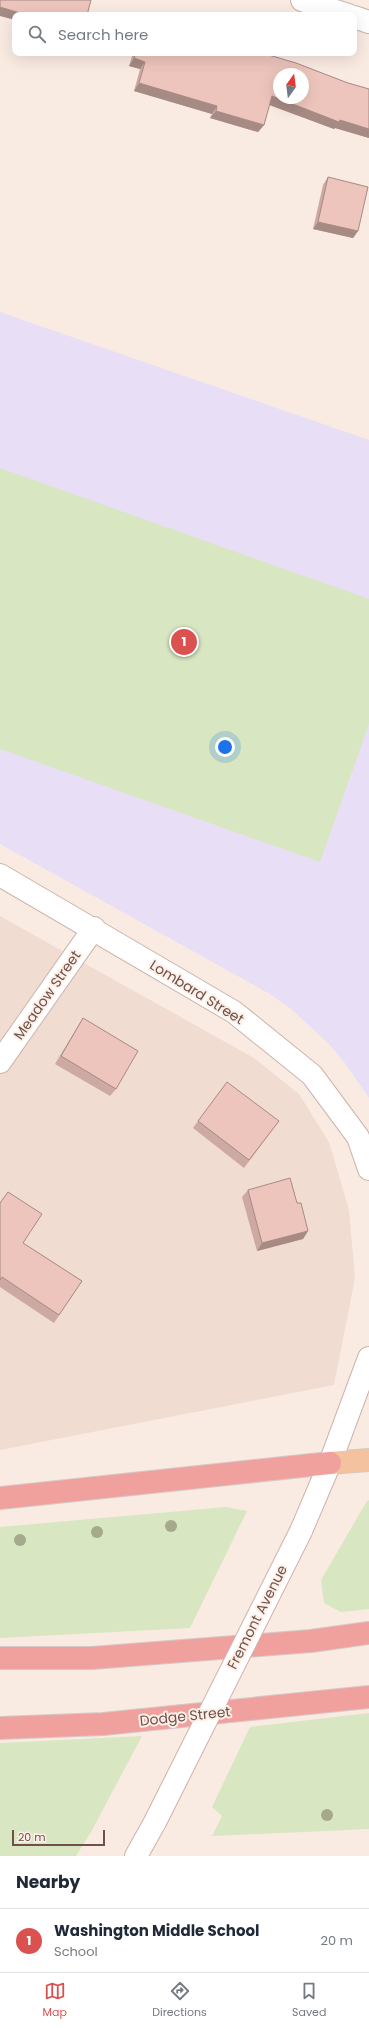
<!DOCTYPE html>
<style>
body{margin:0;font-family:Poppins,sans-serif;background:#f2f2f3;color:#1f2937}
.compass{position:absolute;left:273px;top:68px;width:36px;height:36px;border-radius:50%;background:#fff;box-shadow:0 4px 16px #0002;rotate:14deg}
.scale{position:absolute;left:12px;bottom:10px;width:93px;box-sizing:border-box;padding-left:4px;border:2px solid #6f504b;border-top:0;font-size:11px;line-height:14px;white-space:nowrap;color:#6f504b;-webkit-text-stroke:3px #fdf0e7;paint-order:stroke}
.you{position:absolute;left:225px;top:747px;width:14px;height:14px;margin:-10px;border:3px solid #fff;border-radius:50%;background:#1a73e8;box-shadow:0 0 0 6px #1a73e833}
.badge{display:grid;place-items:center;width:26px;height:26px;border-radius:50%;background:#db5150;color:#fff;font-size:13px;font-weight:700}
.pin{position:absolute;translate:-50% -50%;border:2px solid #fff;box-shadow:0 1px 4px #0006}
.list{margin:0;padding:0;list-style:none}
h2{display:flex;justify-content:space-between;align-items:center;height:52px;margin:0;padding:0 16px;font-size:17px}
h2 small{font-size:13px;font-weight:400;color:#747a83}
.list li{display:grid;grid-template-columns:26px 1fr auto;gap:12px;align-items:center;box-sizing:border-box;height:64px;padding:0 16px;border-top:1px solid #e0e1e3}
.list b{display:block;font-size:15px;white-space:nowrap}
.list p{margin:0;font-size:13px;white-space:nowrap;color:#747a83}
.list em{font-size:13px;font-style:normal;color:#747a83}
.icon{flex:none;width:22px;height:22px;fill:none;stroke:currentColor;stroke-width:2;stroke-linecap:round;stroke-linejoin:round}
.map{position:relative;flex:none;width:369px;height:1856px;overflow:hidden}
.search{position:absolute;background:#fff;box-shadow:0 4px 16px #0002;left:12px;right:12px;top:12px;height:44px;display:flex;align-items:center;gap:10px;box-sizing:border-box;padding:0 14px;border-radius:8px;color:#747a83;font-size:15px}
.sheet{height:116px;background:#fff}
nav{display:flex;justify-content:space-around;align-items:center;box-sizing:border-box;height:56px;border-top:1px solid #e0e1e3;background:#fff;font-size:11px;color:#747a83}
nav a{display:grid;justify-items:center;gap:2px}
nav .on{color:#db5150}
.map>svg:first-child{display:block}
.residential{fill:#f1dcd1}
.education{fill:#e8dff6}
.green{fill:#d8e6c2}
.lines{fill:none;stroke-linecap:round;stroke-linejoin:round}
.street-casing{stroke:#ccb4ac;stroke-width:24}
.secondary-casing{stroke:#cfb2aa;stroke-width:24}
.primary-casing{stroke:#d4cac9;stroke-width:24}
.highway-casing{stroke:#d4cac9;stroke-width:24}
.street{stroke:#fff;stroke-width:22}
.secondary{stroke:#fff;stroke-width:22}
.primary{stroke:#f4c29f;stroke-width:22}
.highway{stroke:#f0a19d;stroke-width:22}
.secondary-bridge-casing{stroke:#cfb2aa;stroke-width:24;stroke-linecap:butt}
.secondary-bridge{stroke:#fff;stroke-width:22}
.tree{fill:#a4aa8b}
.wall{fill:#cca9a2}
.shaded-wall{fill:#a68a84}
.building{fill:#edc5bc;stroke:#a68a84;fill-rule:evenodd}
.labels{text-anchor:middle;dominant-baseline:central;stroke-width:4;stroke-linejoin:round;paint-order:stroke}
.street-label{font-size:14px;fill:#6f504b;stroke:#fdf0e7}
</style>
<div class="map">
<svg width="369" height="1856" viewBox="0 0 369 1856">
<rect width="100%" height="100%" fill="#faebe2"/>
<path class="residential" d="M0,916L254,1058L299,1094L329,1142L349,1210L355,1278L334,1385L0,1450Z"/>
<path class="education" d="M0,312L369,440V1098L344,1062L329,1044L291,1009L268,993L0,844Z"/>
<g class="green">
<path d="M0,468L369,599V724L320,862L0,749Z"/>
<path d="M369,1500V1609L341,1612L324,1603L321,1580L367,1501Z"/>
<path d="M226,1507L247,1511L190,1628L0,1638V1527Z"/>
<path d="M369,1713V1829L212,1836L222,1816L212,1807L250,1727Z"/>
<path d="M142,1736L91,1832L76,1856H0V1743Z"/>
</g>
<g class="lines">
<defs>
<g id="street">
<path d="M302,0L348,15"/>
<path d="M354,17L369,22"/>
<path d="M0,875L234,1012L312,1075L358,1137L369,1169"/>
<path d="M0,1062L94,928"/>
<path d="M330,1463L369,1358"/>
</g>
<g id="secondary">
<path d="M301,1531L330,1463"/>
<path d="M136,1856L155,1822"/>
</g>
<path id="primary" d="M330,1463L369,1460"/>
<g id="highway">
<path d="M0,1498L330,1463"/>
<path d="M0,1658H92L311,1641L369,1633"/>
<path d="M0,1728L103,1724L369,1697"/>
</g>
</defs>
<use href="#street" class="street-casing"/>
<use href="#secondary" class="secondary-casing"/>
<use href="#primary" class="primary-casing"/>
<use href="#highway" class="highway-casing"/>
<use href="#street" class="street"/>
<use href="#secondary" class="secondary"/>
<use href="#primary" class="primary"/>
<use href="#highway" class="highway"/>
<defs>
<path id="secondary-bridge" d="M155,1822L301,1531"/>
</defs>
<use href="#secondary-bridge" class="secondary-bridge-casing"/>
<use href="#secondary-bridge" class="secondary-bridge"/>
</g>
<g class="tree">
<circle cx="171" cy="1526" r="6"/>
<circle cx="97" cy="1532" r="6"/>
<circle cx="20" cy="1540" r="6"/>
<circle cx="327" cy="1815" r="6"/>
</g>
<g class="wall">
<path d="M133,53H262L348,83L369,89V138L335,128L334,129L269,105L264,125L258,132L210,118L212,114L134,91L140,69L129,66Z"/>
<path d="M328,177L358,231L353,238L313,229L323,185Z"/>
<path d="M83,1018L116,1089L110,1096L55,1064L78,1026Z"/>
<path d="M198,1121H279L244,1168L193,1128Z"/>
<path d="M248,1190L297,1203L308,1231L303,1239L257,1251L242,1197Z"/>
<path d="M8,1192L23,1243L82,1281L54,1323L0,1287V1203Z"/>
</g>
<g class="shaded-wall">
<path d="M0,7L27,15H15V20L0,16Z"/>
<path d="M134,58L145,62L140,69L129,66Z"/>
<path d="M139,83L217,106L212,114L134,91Z"/>
<path d="M272,96L340,120L369,129V138L335,128L334,129L267,104Z"/>
<path d="M216,111L264,125L258,132L210,118Z"/>
<path d="M318,222L358,231L353,238L313,229Z"/>
<path d="M308,1231L303,1239L257,1251L262,1243Z"/>
</g>
<g class="building">
<path d="M0,0H91L87,15H27L0,7Z"/>
<path d="M136,53H262L296,63L348,83L369,89V129L340,120L339,122L272,96L264,125L216,111L217,106L139,83L145,62L134,58ZM279,74H303V98H279Z"/>
<path d="M328,177L368,187L358,231L318,222Z"/>
<path d="M83,1018L138,1051L116,1089L61,1056Z"/>
<path d="M227,1082L279,1121L249,1160L198,1121Z"/>
<path d="M290,1178L297,1203H301L308,1231L262,1243L248,1190Z"/>
<path d="M8,1192L42,1214L23,1243L82,1281L59,1315L2,1277L0,1280V1203Z"/>
</g>
<g class="labels">
<g class="street-label">
<text transform="translate(197 992) rotate(32)">Lombard Street</text>
<text transform="translate(47 995) rotate(-55)">Meadow Street</text>
<text transform="translate(257 1617) rotate(-63)">Fremont Avenue</text>
<text transform="translate(185 1716) rotate(-6)">Dodge Street</text>
</g>
</g>
</svg>
<svg class="compass" viewBox="-18 -18 36 36"><path d="M0-13l5 13h-10z" fill="#e53935"/><path d="M0 13l5-13h-10z" fill="#747a83"/></svg>
<div class="scale">20 m</div>
<div class="you"></div>
<div class="pin badge" style="left:184px;top:642px">1</div>
<div class="search"><svg class="icon" aria-label="search" viewBox="0 0 24 24"><circle cx="10" cy="10" r="6"/><path d="M15 15l6 6"/></svg>Search here</div>
</div>
<section class="sheet">
<h2>Nearby<small></small></h2>
<ul class="list">
<li><span class="badge">1</span><div><b>Washington Middle School</b><p>School</p></div><em>20 m</em></li>
</ul>
</section>
<nav>
<a class="on"><svg class="icon" aria-label="map" viewBox="0 0 24 24"><path d="M3 6l6-2 6 2 6-2v14l-6 2-6-2-6 2zM9 4v14M15 6v14"/></svg>Map</a>
<a><svg class="icon" aria-label="directions" viewBox="0 0 24 24"><path d="M12 3l9 9-9 9-9-9zM9 14v-3h6M13 9l2 2-2 2"/></svg>Directions</a>
<a><svg class="icon" aria-label="saved" viewBox="0 0 24 24"><path d="M7 4h10v16l-5-4-5 4z"/></svg>Saved</a>
</nav>
